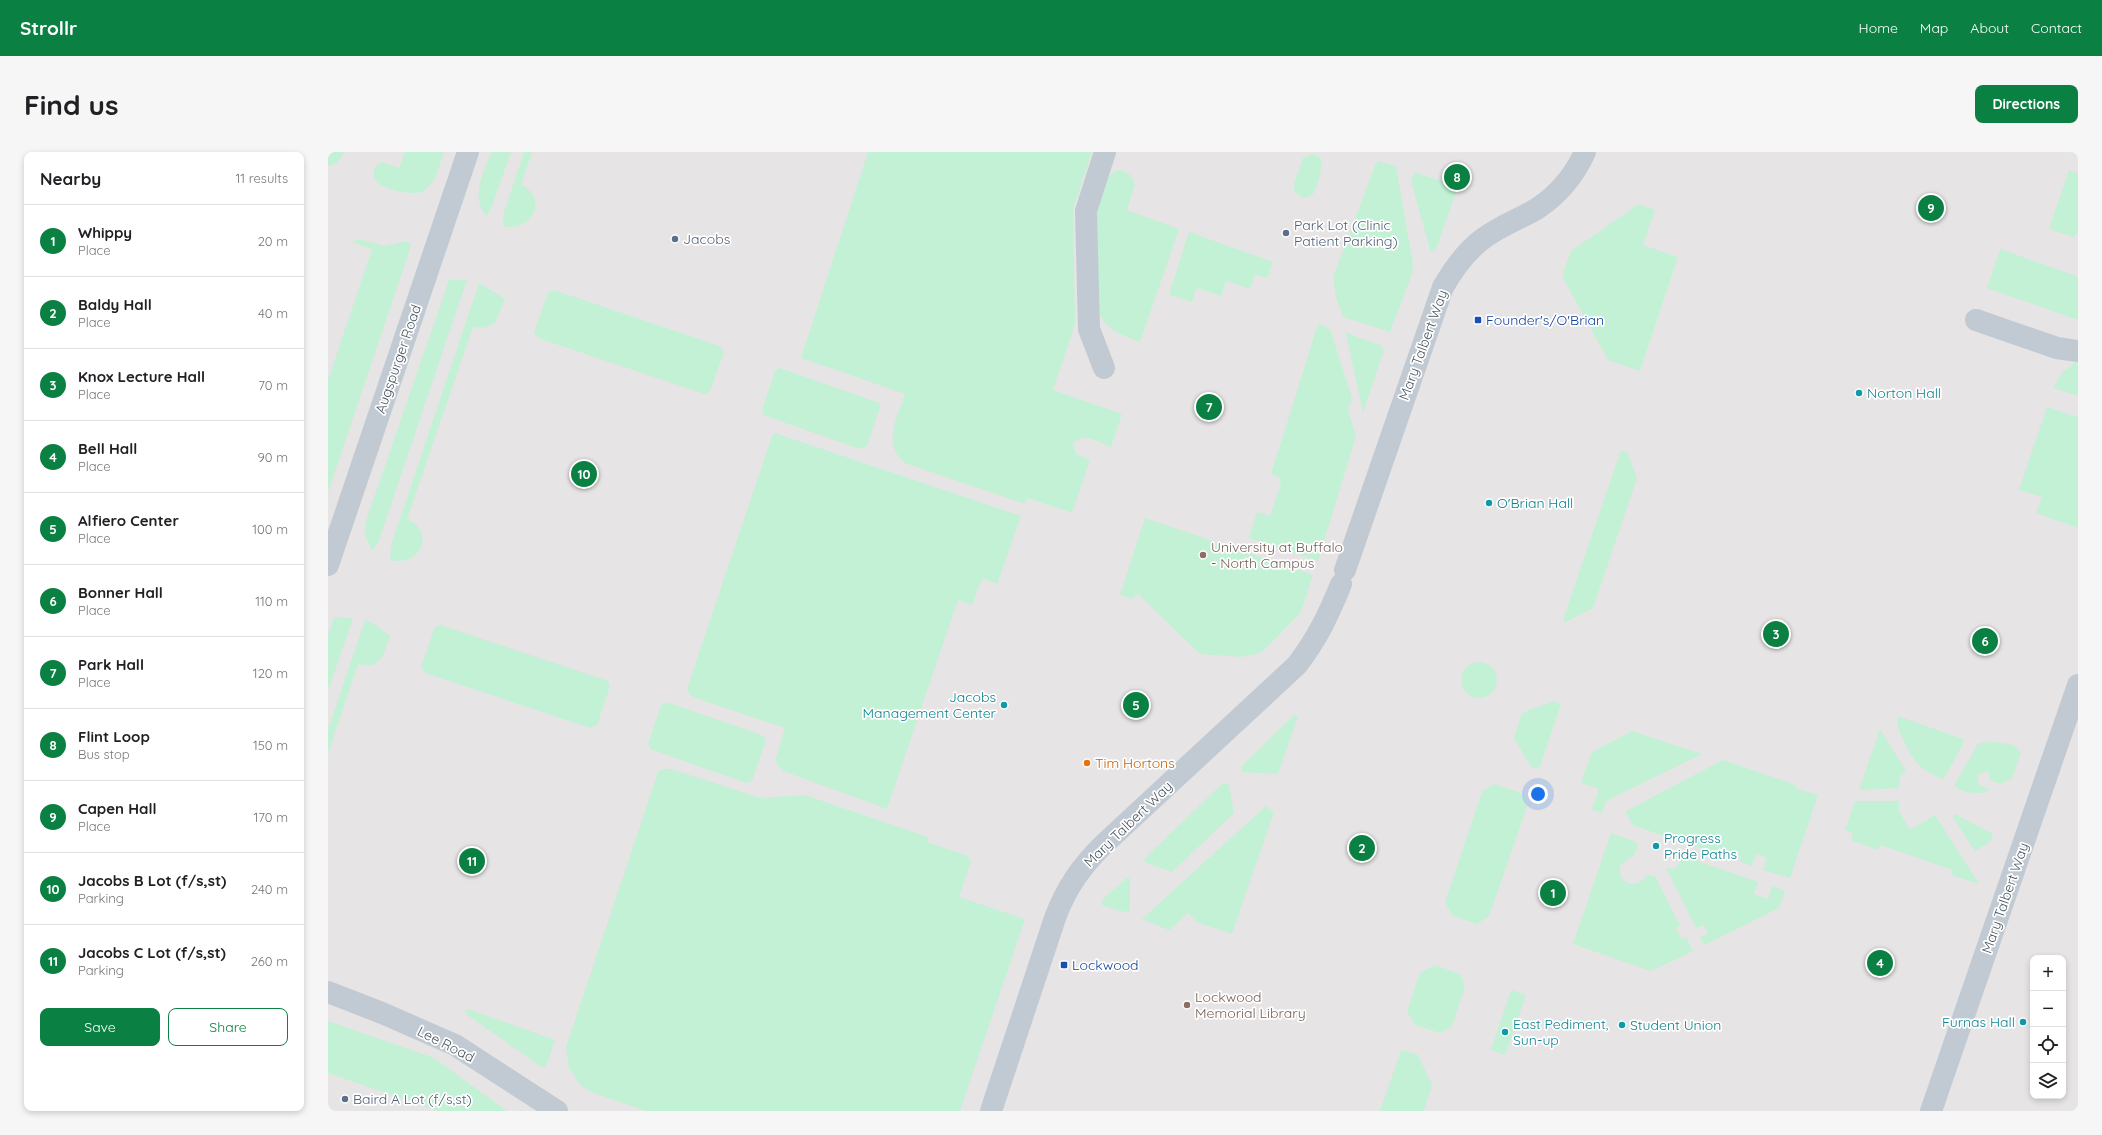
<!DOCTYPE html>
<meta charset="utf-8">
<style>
body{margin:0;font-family:Quicksand,sans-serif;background:#f6f6f6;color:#202124}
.controls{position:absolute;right:12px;bottom:12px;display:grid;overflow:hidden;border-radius:8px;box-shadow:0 2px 6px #0003}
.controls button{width:36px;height:36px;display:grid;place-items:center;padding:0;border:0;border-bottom:1px solid #e0e0e0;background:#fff;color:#202124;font:20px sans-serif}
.you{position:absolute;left:1210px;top:642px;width:14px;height:14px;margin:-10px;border:3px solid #fff;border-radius:50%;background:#1a73e8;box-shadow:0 0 0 6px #1a73e833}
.badge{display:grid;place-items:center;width:26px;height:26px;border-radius:50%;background:#0b8043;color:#fff;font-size:13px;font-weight:700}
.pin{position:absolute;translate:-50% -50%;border:2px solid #fff;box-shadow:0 1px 4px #0006}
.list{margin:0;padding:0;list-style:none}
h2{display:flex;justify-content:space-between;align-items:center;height:52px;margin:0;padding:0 16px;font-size:17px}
h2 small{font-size:13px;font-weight:400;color:#757577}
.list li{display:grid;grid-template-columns:26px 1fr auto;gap:12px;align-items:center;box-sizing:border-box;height:72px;padding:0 16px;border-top:1px solid #e0e0e0}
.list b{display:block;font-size:15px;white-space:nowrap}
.list p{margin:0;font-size:13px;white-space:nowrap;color:#757577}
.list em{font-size:13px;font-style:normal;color:#757577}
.actions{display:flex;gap:8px;padding:12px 16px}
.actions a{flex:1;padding:9px 0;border:1px solid #0b8043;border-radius:8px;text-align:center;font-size:14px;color:#0b8043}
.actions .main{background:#0b8043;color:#fff}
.icon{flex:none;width:22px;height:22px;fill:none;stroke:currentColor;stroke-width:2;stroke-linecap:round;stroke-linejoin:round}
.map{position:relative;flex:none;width:1750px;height:959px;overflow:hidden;border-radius:8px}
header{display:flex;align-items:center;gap:24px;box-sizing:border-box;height:56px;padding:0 20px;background:#0b8043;color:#fff}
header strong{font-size:19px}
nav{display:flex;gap:22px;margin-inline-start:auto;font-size:14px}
.intro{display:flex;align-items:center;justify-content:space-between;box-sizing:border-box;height:96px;padding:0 24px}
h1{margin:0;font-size:28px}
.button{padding:10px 18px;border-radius:8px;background:#0b8043;color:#fff;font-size:14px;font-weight:700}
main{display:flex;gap:24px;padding:0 24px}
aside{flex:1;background:#fff;border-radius:8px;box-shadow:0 2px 6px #0003}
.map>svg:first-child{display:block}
.education{fill:#e6e4e5;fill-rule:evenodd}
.green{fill:#c3f1d5}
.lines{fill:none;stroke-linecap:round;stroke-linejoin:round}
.minor{stroke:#c1cad2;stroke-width:22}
.service-dot{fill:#5c6f8a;stroke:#fff;stroke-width:1.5}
.transit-dot{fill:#1a4fb4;stroke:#fff;stroke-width:1.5}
.culture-dot{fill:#0f9aa8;stroke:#fff;stroke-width:1.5}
.education-dot{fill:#8d6e63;stroke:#fff;stroke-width:1.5}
.food-dot{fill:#e8710a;stroke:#fff;stroke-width:1.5}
.labels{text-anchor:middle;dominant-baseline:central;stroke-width:3.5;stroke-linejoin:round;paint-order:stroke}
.service-label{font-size:14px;fill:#4e5e75;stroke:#fff;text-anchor:start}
.transit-label{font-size:14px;fill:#164399;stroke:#fff;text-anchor:start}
.street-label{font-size:14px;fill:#4a5661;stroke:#fff}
.culture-label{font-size:14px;fill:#0d838f;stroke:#fff;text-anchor:start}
.education-label{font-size:14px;fill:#785e54;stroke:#fff;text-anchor:start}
.food-label{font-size:14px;fill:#c56008;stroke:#fff;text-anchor:start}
</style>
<header>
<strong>Strollr</strong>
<nav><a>Home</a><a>Map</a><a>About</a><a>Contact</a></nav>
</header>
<div class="intro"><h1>Find us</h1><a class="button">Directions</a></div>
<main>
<aside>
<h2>Nearby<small>11 results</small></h2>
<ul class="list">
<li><span class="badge">1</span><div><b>Whippy</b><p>Place</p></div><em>20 m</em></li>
<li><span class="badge">2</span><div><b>Baldy Hall</b><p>Place</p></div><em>40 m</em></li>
<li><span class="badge">3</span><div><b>Knox Lecture Hall</b><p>Place</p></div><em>70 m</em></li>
<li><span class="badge">4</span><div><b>Bell Hall</b><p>Place</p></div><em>90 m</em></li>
<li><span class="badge">5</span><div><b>Alfiero Center</b><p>Place</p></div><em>100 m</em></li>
<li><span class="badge">6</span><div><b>Bonner Hall</b><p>Place</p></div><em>110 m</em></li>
<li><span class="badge">7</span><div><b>Park Hall</b><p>Place</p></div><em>120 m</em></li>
<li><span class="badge">8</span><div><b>Flint Loop</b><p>Bus stop</p></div><em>150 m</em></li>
<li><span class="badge">9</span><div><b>Capen Hall</b><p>Place</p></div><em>170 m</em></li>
<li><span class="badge">10</span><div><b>Jacobs B Lot (f/s,st)</b><p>Parking</p></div><em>240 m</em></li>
<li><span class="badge">11</span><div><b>Jacobs C Lot (f/s,st)</b><p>Parking</p></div><em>260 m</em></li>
</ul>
<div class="actions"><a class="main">Save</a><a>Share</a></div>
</aside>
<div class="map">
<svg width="1750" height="959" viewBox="0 0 1750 959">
<rect width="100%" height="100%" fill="#f5f3f3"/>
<path class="education" d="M0,0H1750V959H0ZM1705,806H1735V944H1705Z"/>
<g class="green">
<path d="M0,0H17L9,11L0,14Z"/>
<path d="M77,0H116L107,27L96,39C86,44 59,39 50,31C43,24 45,13 54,10L71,16Z"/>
<path d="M163,0H183L163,57L158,64C142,44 156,21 163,0Z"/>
<path d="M196,0H204L193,33C221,45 205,81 175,74L176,60Z"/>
<path d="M540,0H764L745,57L747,172L725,238L794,262L783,295C771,291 754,279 745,292L748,302L762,308L744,361L699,346L697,352L577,311C553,291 570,265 577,242L473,206Z"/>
<path d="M984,2L992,5C996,13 990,36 984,43C982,45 979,45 975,46L966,39V32L975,6Z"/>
<path d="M1050,9L1068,14L1085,112L1084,122L1062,180L1015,165L1008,145L1005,125L1047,14Z"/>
<path d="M793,18L802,23L807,32L799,58L851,77L812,190C794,183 779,179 771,160L767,65L781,24L787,19Z"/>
<path d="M1741,18L1750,22V81L1745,85L1721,77Z"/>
<path d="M1086,20L1130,35L1108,97L1103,101L1083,29Z"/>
<path d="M1311,52L1327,58L1315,93L1350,105L1312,219L1280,208L1234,124L1243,99Z"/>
<path d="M861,80L945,110L939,126L927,122L922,137L898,129L893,144L869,136L864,150L841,143Z"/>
<path d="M31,87L57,94L74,90H82V97L0,340V228L44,97L24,90Z"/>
<path d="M1672,97L1748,124L1750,127V168L1659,136Z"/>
<path d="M121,128H139L50,391L44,398L37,384L38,369Z"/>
<path d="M151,131L177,147L167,171L156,176L145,175L79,367C108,380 93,415 62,408L63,394Z"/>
<path d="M226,138L392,194L396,200L382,239L377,242L210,186L206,181L220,141Z"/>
<path d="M990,172L1002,177L1024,246L1020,258L1028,284L990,409L921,386L929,360L942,364L953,332L951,326L943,322Z"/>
<path d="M1018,181L1053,193L1056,198L1035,261Z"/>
<path d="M1750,208V244L1725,236L1734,221Z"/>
<path d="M452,216L551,251L552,256L539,294L532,297L435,263L434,258L447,219Z"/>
<path d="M1719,255L1750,265V376L1708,361L1714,345L1691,338Z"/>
<path d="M447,281L693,364L669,432L654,426L644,453L630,448L559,657L455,619L447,609L457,576L368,546L362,543L359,537L444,284Z"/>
<path d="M1293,298L1299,300L1309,326L1265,456L1238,470L1235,468Z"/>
<path d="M817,366L985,423L973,460L936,498L929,502L912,505L872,502L810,442L804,447L792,443Z"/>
<path d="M6,465L25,466L0,539V483Z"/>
<path d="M37,468L43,470L62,484C56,502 53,518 30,512L0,601V578Z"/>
<path d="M112,473L280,529L282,534L269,573L262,576L97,521L93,515L107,475Z"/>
<circle cx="1151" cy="528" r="18"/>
<path d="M1225,549L1233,552L1211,617L1203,615L1186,586L1194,561Z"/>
<path d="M339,550L436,584L438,588L424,629L418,631L322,597L320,592L333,553Z"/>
<path d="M966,563L970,565L950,622L914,620V614Z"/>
<path d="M1570,564L1635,587V592L1615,628C1608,624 1599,620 1593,615C1584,607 1566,576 1570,564Z"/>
<path d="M1552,577L1578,619L1572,625L1571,636L1531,638Z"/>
<path d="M1304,579L1374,602L1278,649L1274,661L1264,658L1271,637L1253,631L1264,600Z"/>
<path d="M1662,589L1686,593L1693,601L1684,626L1673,632L1663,629L1660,619L1649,623L1651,633L1662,638C1651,644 1636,641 1626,634L1650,592Z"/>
<path d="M1395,608L1468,633L1467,636L1490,643L1462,726L1435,718L1439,706L1428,702L1424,714L1411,709L1413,705L1401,701L1400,705L1351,689L1352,684L1341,681L1339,685L1304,673L1298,659Z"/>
<path d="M335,617H343L432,646L477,643L600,685L599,690L640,704L643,710L631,745L697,767L632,959H318L266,941L253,934L241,916L238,895L330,620Z"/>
<path d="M895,631H898L901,633L906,661L844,720L818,711L816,707Z"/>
<path d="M1166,632L1193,641L1199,655L1161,764L1149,772L1124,763L1117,750L1154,640Z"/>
<path d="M1527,649H1571V659L1582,678L1607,663L1651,732L1623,723L1625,718L1552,693L1550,698L1523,688L1525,681L1517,678Z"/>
<path d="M938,654L946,660L904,782L870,771L860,761L841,778L814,767Z"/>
<path d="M1627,662L1665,682L1663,689L1647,699L1624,664Z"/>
<path d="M1283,681L1305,689L1310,693L1306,703L1293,712C1289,723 1297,736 1310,731C1314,730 1316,726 1320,723L1327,724L1352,774L1348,776L1353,787L1358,785L1365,799L1323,819L1245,792Z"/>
<path d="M1350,702L1430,730L1426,742L1440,747L1444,734L1457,739L1451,756L1376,793L1372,785L1380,782L1376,773L1368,776L1338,716L1344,717C1352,715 1352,709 1350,702Z"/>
<path d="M800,725L802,728V759L796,760L774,753V748Z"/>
<path d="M1107,813L1132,822L1137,835L1124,874L1112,881L1087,873L1079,859L1092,821Z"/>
<path d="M1183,838L1198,843L1177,903L1163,898Z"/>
<path d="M140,857L227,888L218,915L215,916L138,862L137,858Z"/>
<path d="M0,869L106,906L179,959H110L0,921Z"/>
<path d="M1073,898L1090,903L1104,933L1096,959H1052Z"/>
</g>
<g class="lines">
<g class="minor">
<path d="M1648,168L1729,196L1750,199"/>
<path d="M776,216L761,177L758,59L777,0"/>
<path d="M0,413L140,0"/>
<path d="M1017,418L1115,135C1126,116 1138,99 1156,86C1173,73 1192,67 1210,56C1231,42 1247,22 1257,0"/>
<path d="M0,840L54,861L127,893L229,959"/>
<path d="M663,959L727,766C738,736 753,715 775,693L969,513C989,487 1001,462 1013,432"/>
<path d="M1603,959L1750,533"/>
</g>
</g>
<g class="service-dot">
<circle cx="958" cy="81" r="4"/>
<circle cx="347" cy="87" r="4"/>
<circle cx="17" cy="947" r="4"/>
</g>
<g class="transit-dot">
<rect x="1146" y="164" width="8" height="8" rx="2"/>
<rect x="732" y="809" width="8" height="8" rx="2"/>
</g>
<g class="culture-dot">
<circle cx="1531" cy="241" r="4"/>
<circle cx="1161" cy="351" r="4"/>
<circle cx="676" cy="553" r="4"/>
<circle cx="1328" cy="694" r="4"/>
<circle cx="1695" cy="870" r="4"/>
<circle cx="1294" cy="873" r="4"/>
<circle cx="1177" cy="880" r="4"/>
</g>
<g class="education-dot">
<circle cx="875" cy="403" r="4"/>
<circle cx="859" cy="853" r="4"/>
</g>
<circle class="food-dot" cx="759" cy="611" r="4"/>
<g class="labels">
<g class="service-label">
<text x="966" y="73">Park Lot (Clinic<tspan x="966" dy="16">Patient Parking)</tspan></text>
<text x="355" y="87">Jacobs</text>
<text x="25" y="947">Baird A Lot (f/s,st)</text>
</g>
<g class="transit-label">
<text x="1158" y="168">Founder's/O'Brian</text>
<text x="744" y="813">Lockwood</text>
</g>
<g class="street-label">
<text transform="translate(1095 193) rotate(-70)">Mary Talbert Way</text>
<text transform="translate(70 207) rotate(-71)">Augspurger Road</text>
<text transform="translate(800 672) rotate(-44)">Mary Talbert Way</text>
<text transform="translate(1677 746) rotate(-71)">Mary Talbert Way</text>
<text transform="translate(118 892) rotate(27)">Lee Road</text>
</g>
<g class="culture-label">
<text x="1539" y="241">Norton Hall</text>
<text x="1169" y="351">O'Brian Hall</text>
<text x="668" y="545" text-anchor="end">Jacobs<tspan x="668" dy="16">Management Center</tspan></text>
<text x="1336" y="686">Progress<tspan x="1336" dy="16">Pride Paths</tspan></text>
<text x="1687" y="870" text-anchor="end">Furnas Hall</text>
<text x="1185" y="872">East Pediment,<tspan x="1185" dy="16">Sun-up</tspan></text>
<text x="1302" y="873">Student Union</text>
</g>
<g class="education-label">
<text x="883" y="395">University at Buffalo<tspan x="883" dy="16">- North Campus</tspan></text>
<text x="867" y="845">Lockwood<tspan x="867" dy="16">Memorial Library</tspan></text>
</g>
<g class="food-label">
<text x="767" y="611">Tim Hortons</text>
</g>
</g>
</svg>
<div class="controls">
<button>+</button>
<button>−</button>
<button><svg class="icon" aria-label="locate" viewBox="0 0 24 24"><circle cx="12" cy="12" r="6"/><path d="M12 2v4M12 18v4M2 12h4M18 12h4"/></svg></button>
<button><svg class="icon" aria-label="layers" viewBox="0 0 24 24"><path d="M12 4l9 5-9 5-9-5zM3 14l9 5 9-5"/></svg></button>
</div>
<div class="you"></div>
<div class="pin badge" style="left:1225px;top:741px">1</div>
<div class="pin badge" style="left:1034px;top:696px">2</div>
<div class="pin badge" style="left:1448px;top:482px">3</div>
<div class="pin badge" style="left:1552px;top:811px">4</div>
<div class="pin badge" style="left:808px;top:553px">5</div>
<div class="pin badge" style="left:1657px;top:489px">6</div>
<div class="pin badge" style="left:881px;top:255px">7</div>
<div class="pin badge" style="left:1129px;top:25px">8</div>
<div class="pin badge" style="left:1603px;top:56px">9</div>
<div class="pin badge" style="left:256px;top:322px">10</div>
<div class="pin badge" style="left:144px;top:709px">11</div>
</div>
</main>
